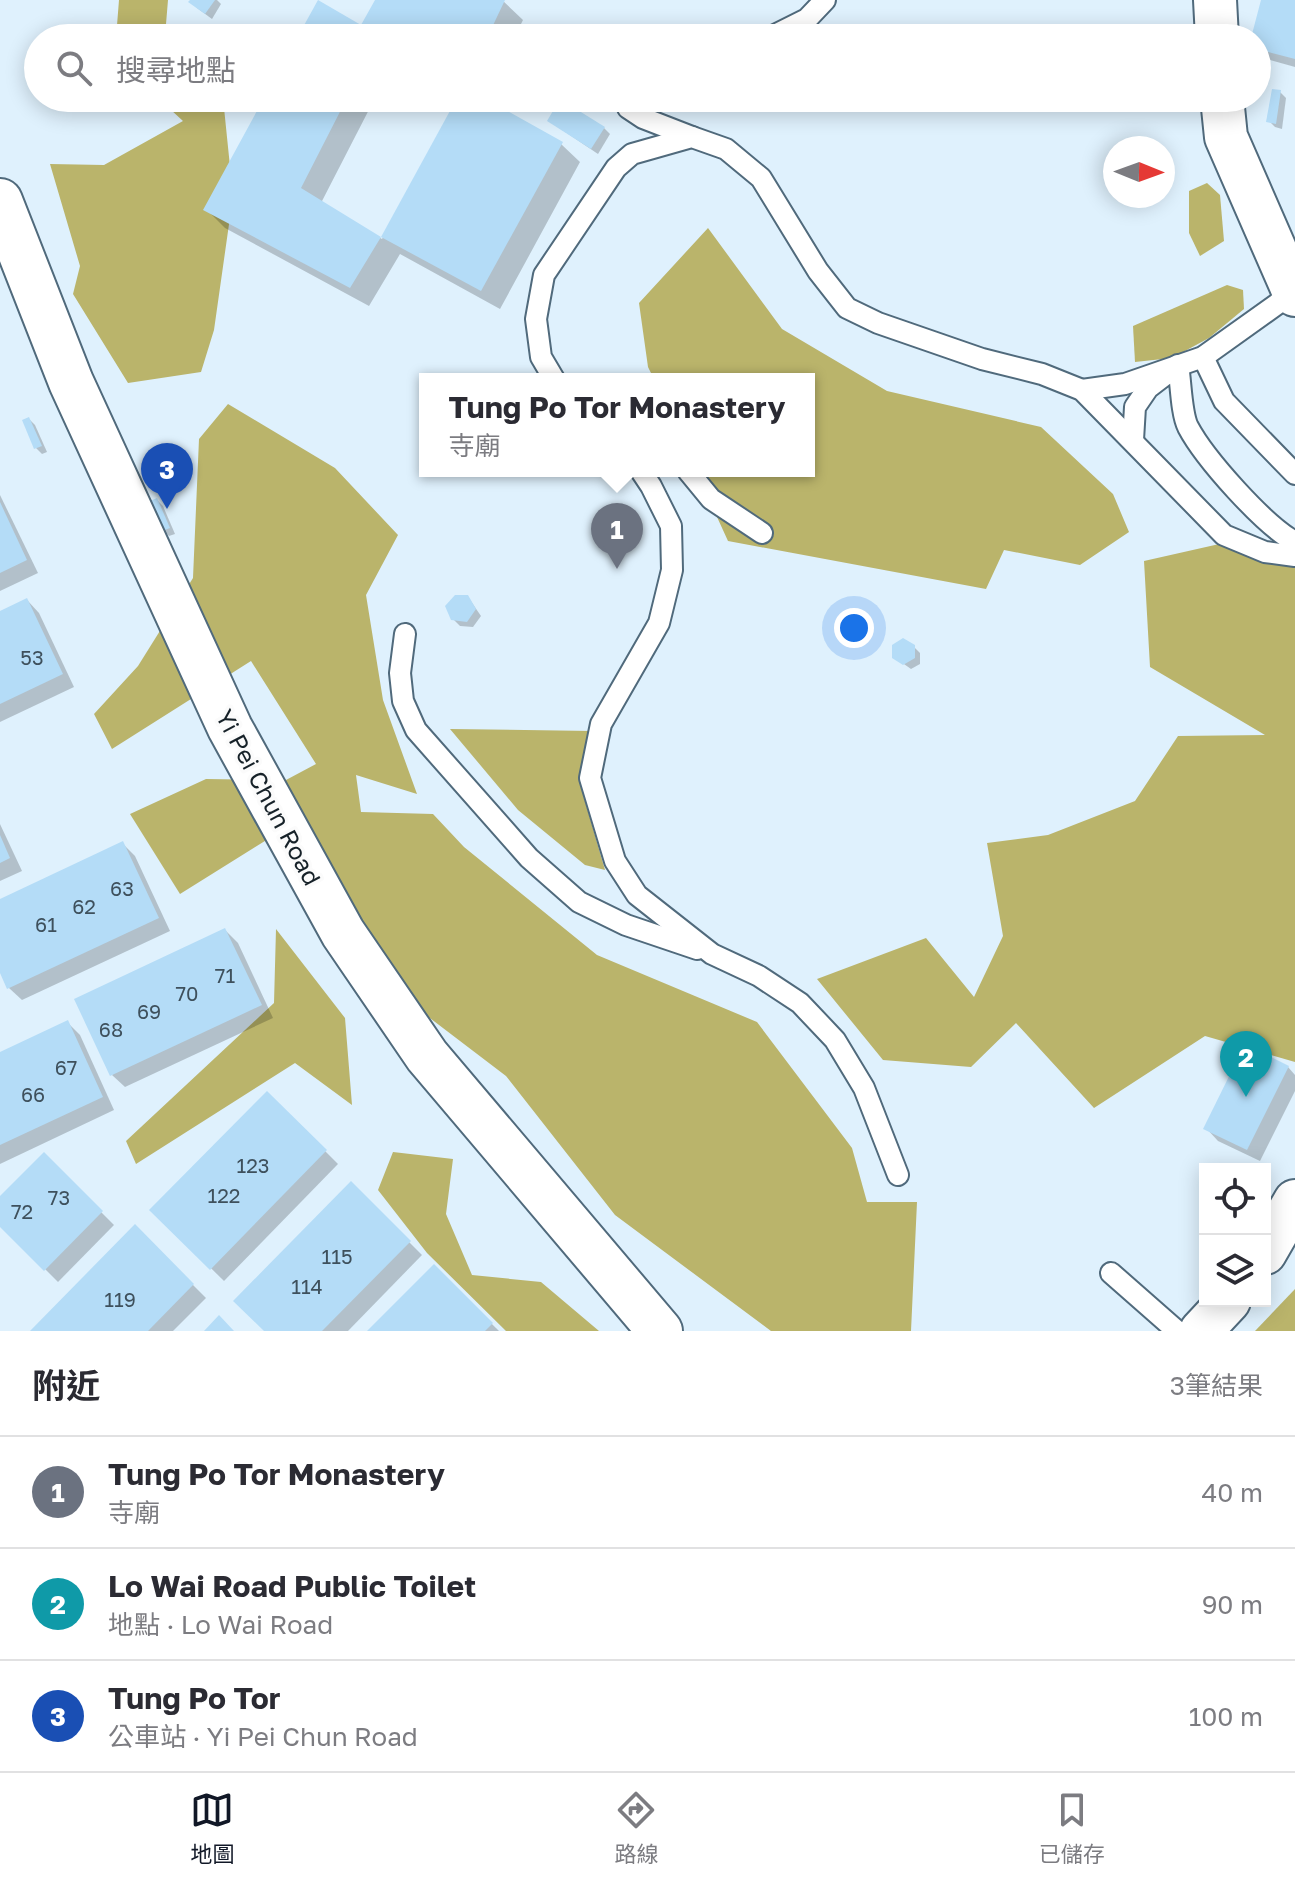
<!DOCTYPE html>
<html lang="zh-TW">
<meta charset="utf-8">
<style>
body{margin:0;font-family:"Golos Text","Noto Sans TC",sans-serif;background:#f2f2f3;color:#2b2b33}
.controls{position:absolute;right:24px;bottom:24px;display:grid;overflow:hidden;border-radius:0px;box-shadow:0 4px 20px #0003}
.controls button{width:72px;height:72px;display:grid;place-items:center;padding:0;border:0;border-bottom:2px solid #e1e1e2;background:#fff;color:#2b2b33;font:40px sans-serif}
.compass{position:absolute;left:1103px;top:136px;width:72px;height:72px;border-radius:50%;background:#fff;box-shadow:0 4px 20px #0003;rotate:91deg}
.you{position:absolute;left:854px;top:628px;width:28px;height:28px;margin:-20px;border:6px solid #fff;border-radius:50%;background:#1a73e8;box-shadow:0 0 0 12px #1a73e833}
.badge{display:grid;place-items:center;width:52px;height:52px;border-radius:50%;background:#111827;color:#fff;font-size:26px;font-weight:700}
.pin{position:absolute;translate:-50% -66px;filter:drop-shadow(0 2px 4px #0008)}
.pin::after{content:'';position:absolute;top:42px;width:28px;height:24px;background:inherit;clip-path:polygon(0 0,100% 0,50% 100%)}
.popup{position:absolute;left:419px;top:373px;width:396px;height:104px;box-sizing:border-box;display:grid;place-content:center;border-radius:0px;background:#fff;filter:drop-shadow(0 2px 6px #0005);font-size:26px;white-space:nowrap;color:#7c7c81}
.popup b{font-size:30px;color:#2b2b33}
.popup::after{content:'';position:absolute;left:50%;top:100%;margin-left:-16px;border:16px solid transparent;border-top-color:#fff}
.list{margin:0;padding:0;list-style:none}
h2{display:flex;justify-content:space-between;align-items:center;height:104px;margin:0;padding:0 32px;font-size:34px}
h2 small{font-size:26px;font-weight:400;color:#7c7c81}
.list li{display:grid;grid-template-columns:52px 1fr auto;gap:24px;align-items:center;box-sizing:border-box;height:112px;padding:0 32px;border-top:2px solid #e1e1e2}
.list b{display:block;font-size:30px;white-space:nowrap}
.list p{margin:0;font-size:26px;white-space:nowrap;color:#7c7c81}
.list em{font-size:26px;font-style:normal;color:#7c7c81}
.icon{flex:none;width:44px;height:44px;fill:none;stroke:currentColor;stroke-width:2;stroke-linecap:round;stroke-linejoin:round}
.map{position:relative;flex:none;width:1295px;height:1331px;overflow:hidden}
.search{position:absolute;background:#fff;box-shadow:0 4px 20px #0003;left:24px;right:24px;top:24px;height:88px;display:flex;align-items:center;gap:20px;box-sizing:border-box;padding:0 28px;border-radius:44px;color:#7c7c81;font-size:30px}
.sheet{height:440px;background:#fff}
nav{display:flex;justify-content:space-around;align-items:center;box-sizing:border-box;height:112px;border-top:2px solid #e1e1e2;background:#fff;font-size:22px;color:#7c7c81}
nav a{display:grid;justify-items:center;gap:4px}
nav .on{color:#111827}
.map>svg:first-child{display:block}
.forest{fill:#bab46b}
.shadow{fill:#0003}
.building{fill:#b4dcf7}
.lines{fill:none;stroke-linecap:round;stroke-linejoin:round}
.service-casing{stroke:#506a7c;stroke-width:24}
.minor-casing{stroke:#506a7c;stroke-width:46}
.tertiary-casing{stroke:#506a7c;stroke-width:48}
.service{stroke:#fff;stroke-width:20}
.minor{stroke:#fff;stroke-width:42}
.tertiary{stroke:#fff;stroke-width:44}
.labels{text-anchor:middle;dominant-baseline:central;stroke-width:7;stroke-linejoin:round;paint-order:stroke}
.number-label{font-size:20px;fill:#3e505c}
.street-label{font-size:24px;fill:#162128;stroke:#fbfbfb}
</style>
<div class="map">
<svg width="1295" height="1331" viewBox="0 0 1295 1331">
<rect width="100%" height="100%" fill="#dff1fd"/>
<g class="forest">
<path d="M119,0H168L166,24L207,38H116Z"/>
<path d="M158,98H223L233,196L214,330L201,372L128,383L73,294L80,266L50,164L104,165L183,121Z"/>
<path d="M1207,183L1220,195L1224,241L1200,256L1189,233V191Z"/>
<path d="M708,228L782,329L887,391L1041,427L1113,494L1129,532L1080,565L1004,550L986,589L728,541L696,471H809V379H654L648,367L639,303Z"/>
<path d="M1227,285L1243,290L1244,309L1209,338L1172,358L1135,362L1133,326Z"/>
<path d="M228,404L335,468L398,535L366,595L383,700L417,794L356,775L361,812L433,814L464,847L597,955L757,1022L852,1148L867,1202H917L911,1331H771L615,1215L506,1076L418,1009L289,826L180,894L130,814L206,779L286,780L316,764L251,661L112,749L94,714L138,666L193,578L199,439Z"/>
<path d="M1237,540L1295,562V1062L1205,1036L1094,1108L1016,1023L971,1067L883,1060L817,979L926,938L974,997L1003,936L987,843L1048,835L1135,801L1178,736L1265,735L1150,667L1144,561Z"/>
<path d="M450,729L592,731L580,784L605,870L585,865L518,810Z"/>
<path d="M276,929L345,1018L352,1105L295,1063L136,1164L126,1141L274,1003Z"/>
<path d="M393,1152L453,1159L446,1214L472,1275L541,1282L599,1331H506L427,1253L378,1190Z"/>
<path d="M1295,1289V1331H1255Z"/>
</g>
<g class="shadow">
<path d="M192,0H217L221,4L212,19L197,8Z"/>
<path d="M378,0H502L523,20L514,38H299L361,27Z"/>
<path d="M1263,0H1295V67L1263,58L1257,52V38H1253Z"/>
<path d="M1280,92L1286,98L1282,129L1275,127L1269,121Z"/>
<path d="M267,98H375L321,203L382,239L459,98H485L484,100L561,144L580,162L500,309L400,254L369,306L225,228L206,209Z"/>
<path d="M549,121L604,128L610,134L598,154Z"/>
<path d="M29,419L35,425L47,452L42,454L36,448Z"/>
<path d="M0,495L38,573L0,591Z"/>
<path d="M157,500L163,506L175,534L169,536L163,530Z"/>
<path d="M468,597L481,616L473,627L460,626L453,619Z"/>
<path d="M27,600L39,613L74,687L0,722V613Z"/>
<path d="M914,647L920,653V664L911,669L894,657Z"/>
<path d="M0,824L22,871L0,881Z"/>
<path d="M122,843L135,856L170,931L22,1000L9,988L0,969V901Z"/>
<path d="M225,930L238,943L273,1018L125,1087L112,1075Z"/>
<path d="M67,1022L80,1035L114,1110L0,1164V1054Z"/>
<path d="M1288,1067L1295,1075V1091L1260,1161L1218,1141L1206,1128Z"/>
<path d="M267,1093L338,1164L224,1281L152,1210Z"/>
<path d="M44,1155L114,1225L58,1282L0,1224V1199Z"/>
<path d="M351,1184L422,1255L348,1331H266Z"/>
<path d="M135,1227L206,1298L173,1331H32Z"/>
<path d="M434,1267L499,1331H370Z"/>
</g>
<g class="building">
<path d="M190,0H215L205,14L188,2Z"/>
<path d="M318,0L361,25L375,0H505L487,38H297Z"/>
<path d="M1261,0H1295V59L1257,49V38H1251Z"/>
<path d="M1272,89L1281,90L1276,124L1266,122Z"/>
<path d="M264,98H347L301,188L381,237L350,288L203,210Z"/>
<path d="M457,98H484L563,142L481,291L381,237Z"/>
<path d="M560,99L605,127L591,149L547,121Z"/>
<path d="M29,417L42,446L34,449L22,420Z"/>
<path d="M157,498L170,528L162,531L150,501Z"/>
<path d="M0,502L27,560L0,573Z"/>
<path d="M455,595H468L476,609L467,622L451,620L445,606Z"/>
<path d="M27,598L63,674L0,704V611Z"/>
<path d="M903,638L915,645V658L903,665L892,658V645Z"/>
<path d="M0,835L10,858L0,863Z"/>
<path d="M123,841L159,918L7,989L0,973V899Z"/>
<path d="M225,928L262,1005L110,1076L74,999Z"/>
<path d="M68,1020L103,1097L0,1145V1052Z"/>
<path d="M1245,1044L1289,1066L1247,1150L1203,1129Z"/>
<path d="M267,1091L327,1150L210,1270L149,1210Z"/>
<path d="M44,1152L103,1211L44,1271L0,1227V1196Z"/>
<path d="M351,1181L411,1241L322,1331H264L233,1301Z"/>
<path d="M135,1224L194,1284L148,1331H30Z"/>
<path d="M434,1264L493,1323L485,1331H367Z"/>
<path d="M219,1315L234,1331H204Z"/>
</g>
<g class="lines">
<defs>
<g id="service">
<path d="M769,38L807,19L825,0"/>
<path d="M648,98L628,108L643,118L692,137"/>
<path d="M1203,357L1224,401L1295,474"/>
<path d="M554,379L541,357L536,319L544,275L616,168L632,154L692,137L726,149L761,178L818,271L847,308L878,323L982,359L1042,374L1082,390L1224,535L1265,552L1295,556"/>
<path d="M1082,390L1125,384L1203,357L1294,292"/>
<path d="M1133,440L1135,407L1148,388L1178,365C1181,382 1181,413 1188,427C1205,459 1264,525 1295,542"/>
<path d="M641,471L651,486L671,526L672,570L659,623L601,724L590,778L615,861L637,895L712,954L759,976L800,1003L835,1040L864,1088L898,1175"/>
<path d="M688,471L711,499L762,533"/>
<path d="M405,634L400,673L403,701L416,730L529,858L579,902L626,925L697,949"/>
<path d="M1111,1273L1177,1331"/>
</g>
<g id="minor">
<path d="M1215,0L1217,38"/>
<path d="M1222,98L1226,137L1295,295"/>
<path d="M1265,1253L1295,1201"/>
<path d="M1201,1331L1229,1301"/>
</g>
<path id="tertiary" d="M0,201L71,382L230,728L343,933L427,1056L660,1331"/>
</defs>
<use href="#service" class="service-casing"/>
<use href="#minor" class="minor-casing"/>
<use href="#tertiary" class="tertiary-casing"/>
<use href="#service" class="service"/>
<use href="#minor" class="minor"/>
<use href="#tertiary" class="tertiary"/>
</g>
<g class="labels">
<g class="number-label">
<text x="32" y="657">53</text>
<text x="122" y="888">63</text>
<text x="84" y="906">62</text>
<text x="46" y="924">61</text>
<text x="225" y="975">71</text>
<text x="187" y="993">70</text>
<text x="149" y="1011">69</text>
<text x="111" y="1029">68</text>
<text x="66" y="1067">67</text>
<text x="33" y="1094">66</text>
<text x="253" y="1165">123</text>
<text x="224" y="1195">122</text>
<text x="59" y="1197">73</text>
<text x="22" y="1211">72</text>
<text x="337" y="1256">115</text>
<text x="307" y="1286">114</text>
<text x="120" y="1299">119</text>
</g>
<g class="street-label">
<text transform="translate(269 797) rotate(62)">Yi Pei Chun Road</text>
</g>
</g>
</svg>
<div class="controls">
<button><svg class="icon" aria-label="locate" viewBox="0 0 24 24"><circle cx="12" cy="12" r="6"/><path d="M12 2v4M12 18v4M2 12h4M18 12h4"/></svg></button>
<button><svg class="icon" aria-label="layers" viewBox="0 0 24 24"><path d="M12 4l9 5-9 5-9-5zM3 14l9 5 9-5"/></svg></button>
</div>
<svg class="compass" viewBox="-18 -18 36 36"><path d="M0-13l5 13h-10z" fill="#e53935"/><path d="M0 13l5-13h-10z" fill="#7c7c81"/></svg>
<div class="you"></div>
<div class="pin badge" style="left:617px;top:569px;background:#6b7280">1</div>
<div class="popup"><b>Tung Po Tor Monastery</b>寺廟</div>
<div class="pin badge" style="left:1246px;top:1097px;background:#0f9aa8">2</div>
<div class="pin badge" style="left:167px;top:509px;background:#1a4fb4">3</div>
<div class="search"><svg class="icon" aria-label="search" viewBox="0 0 24 24"><circle cx="10" cy="10" r="6"/><path d="M15 15l6 6"/></svg>搜尋地點</div>
</div>
<section class="sheet">
<h2>附近<small>3筆結果</small></h2>
<ul class="list">
<li><span class="badge" style="background:#6b7280">1</span><div><b>Tung Po Tor Monastery</b><p>寺廟</p></div><em>40 m</em></li>
<li><span class="badge" style="background:#0f9aa8">2</span><div><b>Lo Wai Road Public Toilet</b><p>地點 · Lo Wai Road</p></div><em>90 m</em></li>
<li><span class="badge" style="background:#1a4fb4">3</span><div><b>Tung Po Tor</b><p>公車站 · Yi Pei Chun Road</p></div><em>100 m</em></li>
</ul>
</section>
<nav>
<a class="on"><svg class="icon" aria-label="map" viewBox="0 0 24 24"><path d="M3 6l6-2 6 2 6-2v14l-6 2-6-2-6 2zM9 4v14M15 6v14"/></svg>地圖</a>
<a><svg class="icon" aria-label="directions" viewBox="0 0 24 24"><path d="M12 3l9 9-9 9-9-9zM9 14v-3h6M13 9l2 2-2 2"/></svg>路線</a>
<a><svg class="icon" aria-label="saved" viewBox="0 0 24 24"><path d="M7 4h10v16l-5-4-5 4z"/></svg>已儲存</a>
</nav>
